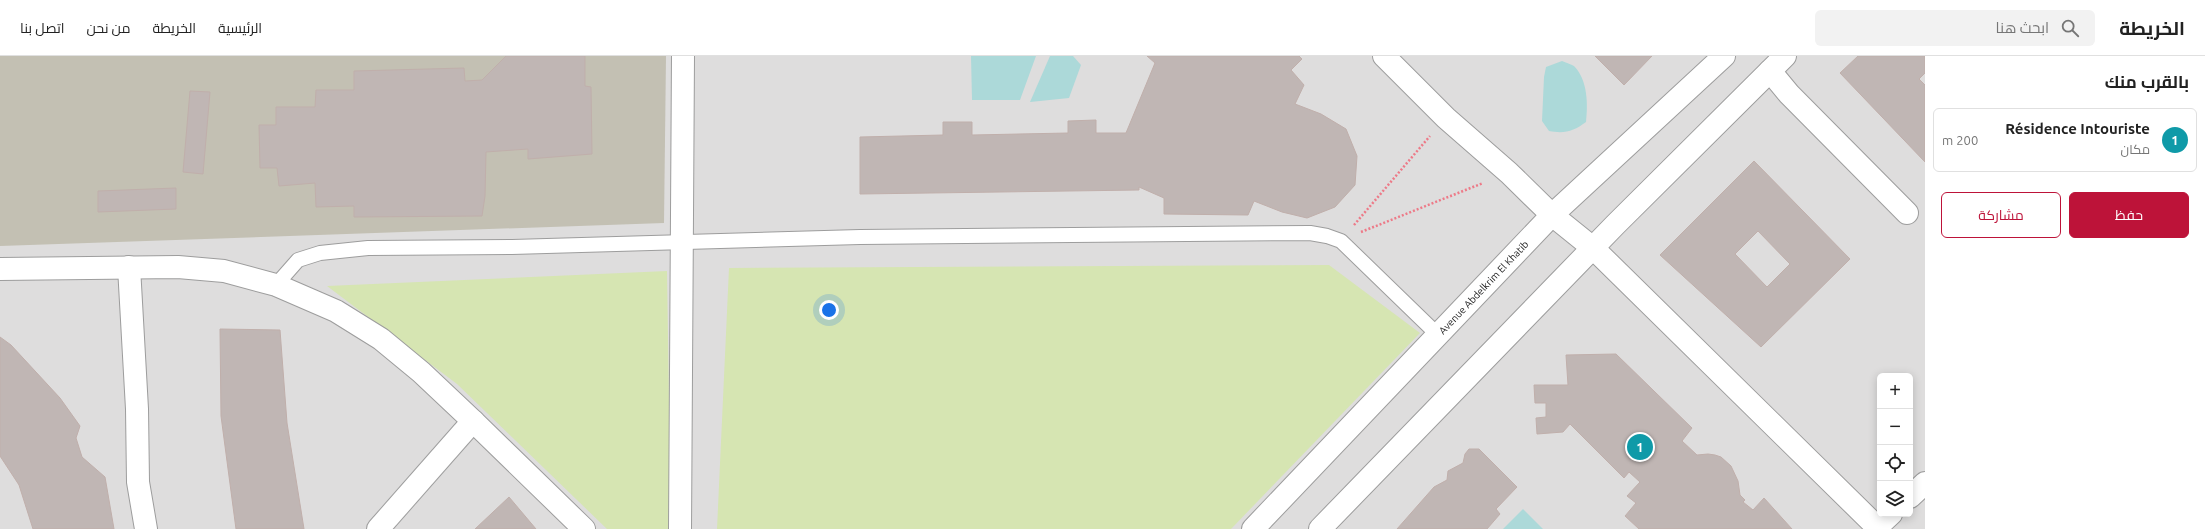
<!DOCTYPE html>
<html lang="ar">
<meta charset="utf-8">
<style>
body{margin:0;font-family:Ubuntu,Cairo,sans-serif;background:#f2f2f2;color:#222;direction:rtl}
.controls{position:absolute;right:12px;bottom:12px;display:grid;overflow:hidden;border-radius:6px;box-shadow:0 2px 10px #0003}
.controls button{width:36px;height:36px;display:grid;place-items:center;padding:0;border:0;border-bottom:1px solid #e0e0e0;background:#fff;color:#222;font:20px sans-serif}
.you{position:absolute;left:829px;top:254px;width:14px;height:14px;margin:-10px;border:3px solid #fff;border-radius:50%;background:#1a73e8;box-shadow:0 0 0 6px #1a73e833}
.badge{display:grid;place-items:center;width:26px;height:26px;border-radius:50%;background:#bd1339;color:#fff;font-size:13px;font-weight:700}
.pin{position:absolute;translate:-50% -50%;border:2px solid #fff;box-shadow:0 1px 4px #0006}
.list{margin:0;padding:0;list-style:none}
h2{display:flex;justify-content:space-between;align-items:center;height:52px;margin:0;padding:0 16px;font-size:17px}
h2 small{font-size:13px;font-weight:400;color:#767676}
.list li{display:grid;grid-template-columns:26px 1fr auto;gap:12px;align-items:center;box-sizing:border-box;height:64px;margin:0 8px 8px;padding:0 8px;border:1px solid #e0e0e0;border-radius:6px}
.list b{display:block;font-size:15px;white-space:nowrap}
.list p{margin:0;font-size:13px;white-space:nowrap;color:#767676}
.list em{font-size:13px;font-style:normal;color:#767676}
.actions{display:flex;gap:8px;padding:12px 16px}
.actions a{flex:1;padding:9px 0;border:1px solid #bd1339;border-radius:6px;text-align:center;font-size:14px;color:#bd1339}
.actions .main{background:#bd1339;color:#fff}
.icon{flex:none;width:22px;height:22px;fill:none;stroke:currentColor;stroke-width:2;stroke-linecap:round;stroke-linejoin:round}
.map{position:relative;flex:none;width:1925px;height:473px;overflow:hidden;direction:ltr}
header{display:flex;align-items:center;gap:24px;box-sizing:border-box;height:56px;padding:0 20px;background:#fff;border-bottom:1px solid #e0e0e0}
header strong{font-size:19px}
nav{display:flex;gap:22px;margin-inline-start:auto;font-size:14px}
.search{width:280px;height:36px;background:#f2f2f2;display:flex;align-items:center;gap:10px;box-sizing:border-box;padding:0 14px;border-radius:6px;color:#767676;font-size:15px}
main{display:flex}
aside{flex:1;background:#fff}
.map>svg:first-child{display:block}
.residential{fill:#dedddd;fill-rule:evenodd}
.construction{fill:#c3c0b3}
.grass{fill:#d6e5b2}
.water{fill:#acd9d9}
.building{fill:#c0b6b4;stroke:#c0afab;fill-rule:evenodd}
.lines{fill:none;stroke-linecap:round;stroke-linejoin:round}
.service-casing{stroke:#9d9d9d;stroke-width:16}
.minor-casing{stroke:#9d9d9d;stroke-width:24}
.tertiary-casing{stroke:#9d9d9d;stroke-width:24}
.path{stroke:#ed7a88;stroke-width:2.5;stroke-dasharray:2 2;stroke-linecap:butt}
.service{stroke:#fff;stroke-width:14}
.minor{stroke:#fff;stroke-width:22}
.tertiary{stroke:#fff;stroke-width:22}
.labels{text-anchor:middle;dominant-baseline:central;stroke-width:3;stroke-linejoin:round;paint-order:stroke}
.street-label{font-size:10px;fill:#202020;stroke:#fff}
</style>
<header>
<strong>الخريطة</strong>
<div class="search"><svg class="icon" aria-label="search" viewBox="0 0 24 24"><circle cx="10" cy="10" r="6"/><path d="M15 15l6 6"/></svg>ابحث هنا</div>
<nav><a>الرئيسية</a><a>الخريطة</a><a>من نحن</a><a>اتصل بنا</a></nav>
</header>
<main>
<aside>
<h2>بالقرب منك<small></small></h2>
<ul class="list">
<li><span class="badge" style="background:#0f9aa8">1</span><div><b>Résidence Intouriste</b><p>مكان</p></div><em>200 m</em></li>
</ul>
<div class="actions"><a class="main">حفظ</a><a>مشاركة</a></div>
</aside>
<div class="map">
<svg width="1925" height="473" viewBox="0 0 1925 473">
<rect width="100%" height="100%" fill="#f0ebe7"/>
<path class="residential" d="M0,0H1925V473H0ZM1880,320H1910V458H1880Z"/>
<path class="construction" d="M0,0H666L664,167L0,190Z"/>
<g class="grass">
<path d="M1329,209L1420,277L1231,473H717L729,212Z"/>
<path d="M667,215L671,473H607L457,328L327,230Z"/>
</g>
<g class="water">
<path d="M971,0H1036L1020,44H972Z"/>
<path d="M1050,0H1073L1081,9L1069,42L1030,46Z"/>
<path d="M1562,5C1566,7 1571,8 1574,10C1588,24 1588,49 1586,66C1574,75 1565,78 1549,75L1542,65L1544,21L1546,11Z"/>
<path d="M1523,453L1543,473H1503Z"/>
</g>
<g class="building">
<path d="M506,0H585V30L591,31L592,98L528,103V93L486,96L485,140L482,160L354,161V150L316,151L315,127L279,130L277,112H260L259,69H276V51H315L316,34H354V15L464,12L465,25L482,24Z"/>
<path d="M1147,0H1299L1302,3L1291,14L1304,29L1295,48L1321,58L1346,73L1357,100L1355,129L1335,151L1307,162L1282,156L1254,145L1248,159L1164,158V142L1139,131V134L860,138V81L943,79V66H972V79L1068,77V65L1096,64V77H1126L1155,7Z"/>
<path d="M1595,0H1652L1624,29Z"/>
<path d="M1858,0H1925V17L1919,23L1925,29V106L1840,17Z"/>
<path d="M190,35L210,36L203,118L183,116Z"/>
<path d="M1754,105L1850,203L1761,291L1660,199ZM1758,175L1790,208L1767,231L1735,198Z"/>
<path d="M176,132V153L98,156V135Z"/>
<path d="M220,273L280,274L287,367L304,473H236L221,360Z"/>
<path d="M0,281L11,289L60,342L80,370L76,382L82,401L105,421L114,473H33L19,429L0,400Z"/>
<path d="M1616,298L1692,372L1682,385L1697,399L1708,398L1715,399L1721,401L1731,410L1738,425L1740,439L1745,444L1743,446L1753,454L1764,442L1792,473H1639L1625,460L1636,447L1627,440L1640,426L1629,416L1624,422L1570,368L1563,376L1537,378L1536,362L1546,361V347H1535L1534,329H1568L1566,299Z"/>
<path d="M1469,393H1479L1517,431L1496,453L1500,458L1487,473H1397L1434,431L1447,424L1448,415L1463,407L1465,398Z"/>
<path d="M509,441L536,473H475Z"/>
</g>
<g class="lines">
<defs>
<path id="service" d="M276,229L298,204L320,197L368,192L512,191L860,181L1310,177L1327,180L1341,185L1438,279"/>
<g id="minor">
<path d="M1384,0L1446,62L1509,117L1552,159L1593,192L1879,473"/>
<path d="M1770,15L1789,38L1907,157"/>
<path d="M129,211L137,353L138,426L146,473"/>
<path d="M1910,441L1925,427"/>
<path d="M1877,471L1891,458"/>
<path d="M378,473L473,365"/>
<path d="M680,473L683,0"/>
</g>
<g id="tertiary">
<path d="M0,213L178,211L224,215L276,229L336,255L381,283L421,316L473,365L584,473"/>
<path id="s1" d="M1253,473L1552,159L1724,0"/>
<path d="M1320,473L1615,169L1785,0"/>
</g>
</defs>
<use href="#service" class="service-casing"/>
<use href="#minor" class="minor-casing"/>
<use href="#tertiary" class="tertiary-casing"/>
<g class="path">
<path d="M1354,169L1430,80"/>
<path d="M1361,176L1483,127"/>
</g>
<use href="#service" class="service"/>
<use href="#minor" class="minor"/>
<use href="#tertiary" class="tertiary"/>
</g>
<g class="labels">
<g class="street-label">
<text stroke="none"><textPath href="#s1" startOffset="334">Avenue Abdelkrim El Khatib</textPath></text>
</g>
</g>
</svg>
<div class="controls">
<button>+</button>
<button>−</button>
<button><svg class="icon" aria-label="locate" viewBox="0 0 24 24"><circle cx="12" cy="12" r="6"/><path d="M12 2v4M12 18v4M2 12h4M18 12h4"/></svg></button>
<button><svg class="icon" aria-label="layers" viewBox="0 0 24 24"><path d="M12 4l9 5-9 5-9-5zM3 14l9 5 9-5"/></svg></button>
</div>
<div class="you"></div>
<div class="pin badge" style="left:1640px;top:391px;background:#0f9aa8">1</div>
</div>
</main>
